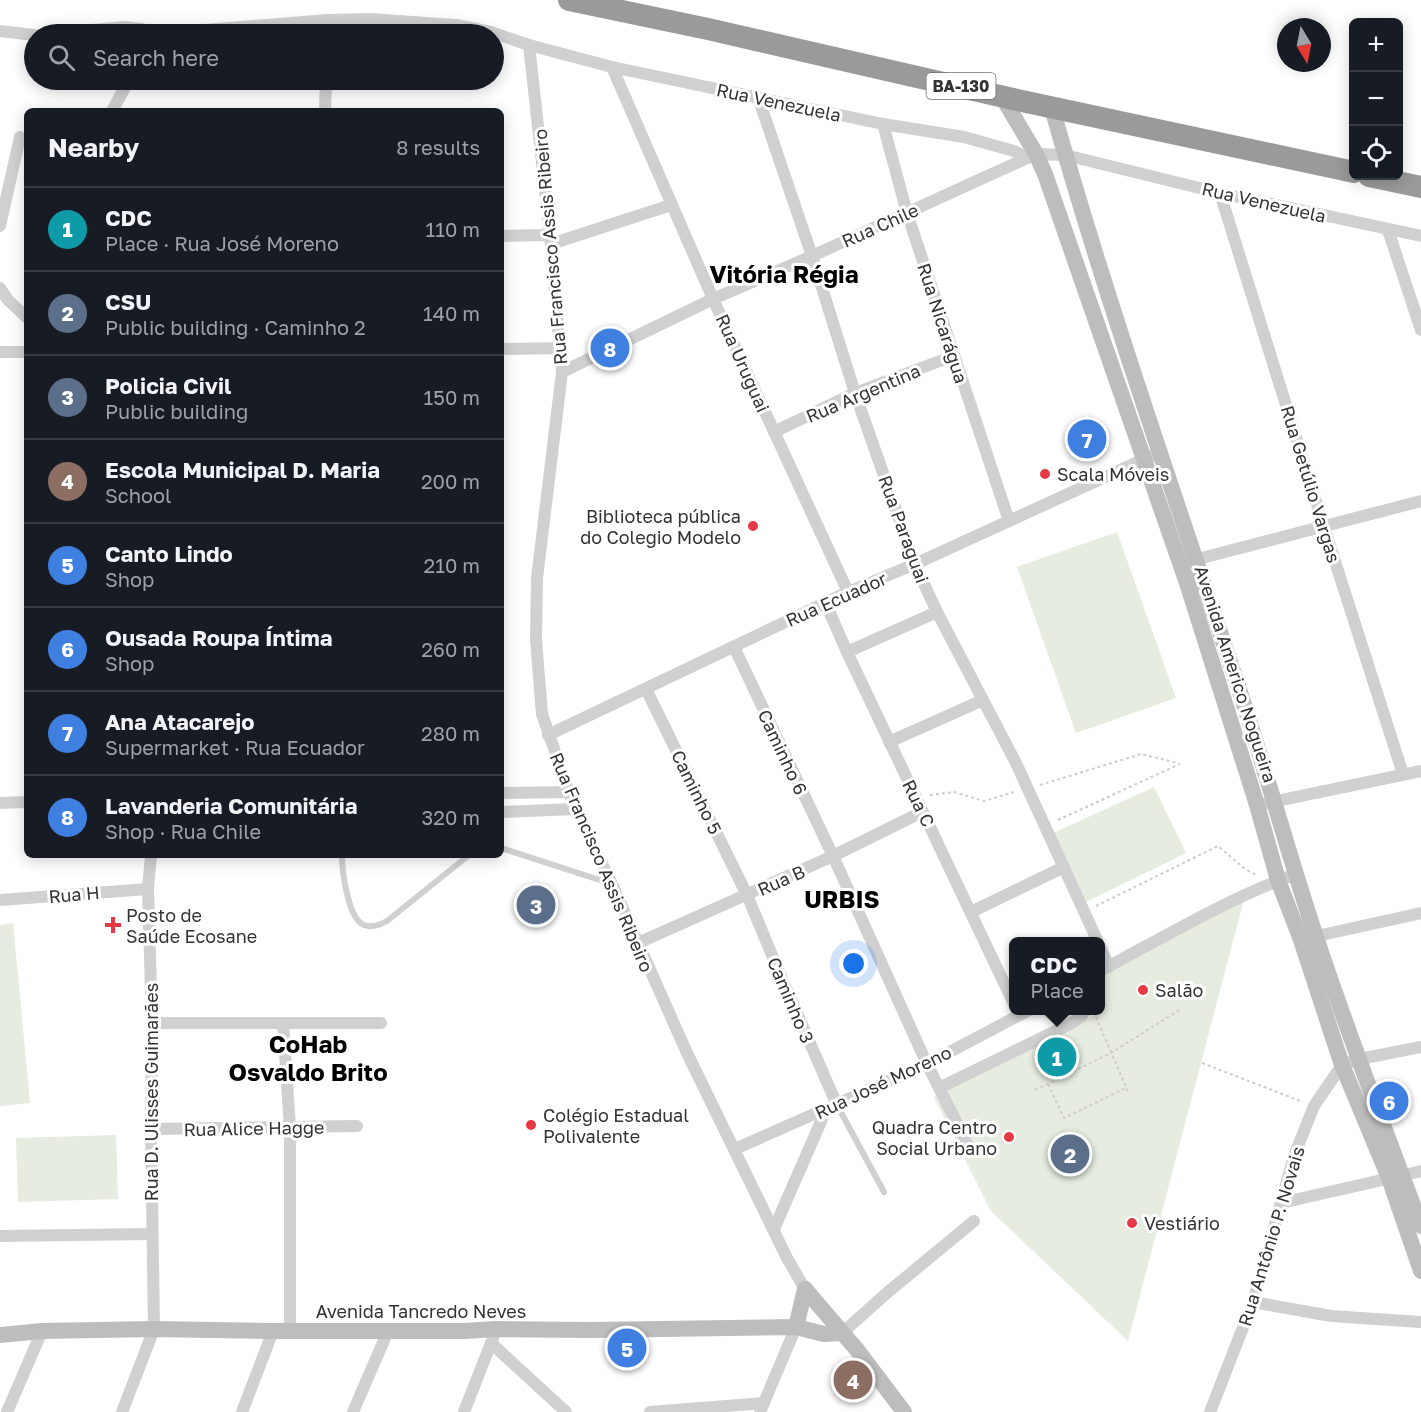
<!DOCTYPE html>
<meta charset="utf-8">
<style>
body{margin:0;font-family:"Golos Text",sans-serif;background:#242831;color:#f1f3f6}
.controls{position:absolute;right:18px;top:18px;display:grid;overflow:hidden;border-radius:9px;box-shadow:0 3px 15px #0003}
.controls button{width:54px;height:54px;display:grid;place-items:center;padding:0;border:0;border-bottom:2px solid #363941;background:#171b24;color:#f1f3f6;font:30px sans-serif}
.compass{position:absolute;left:1277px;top:18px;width:54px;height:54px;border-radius:50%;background:#171b24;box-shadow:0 3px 15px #0003;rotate:170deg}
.you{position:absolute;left:854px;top:964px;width:21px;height:21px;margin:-15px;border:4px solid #fff;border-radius:50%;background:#1a73e8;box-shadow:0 0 0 9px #1a73e833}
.badge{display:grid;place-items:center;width:39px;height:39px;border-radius:50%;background:#ea580c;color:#fff;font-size:20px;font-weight:700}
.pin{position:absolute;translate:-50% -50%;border:3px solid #fff;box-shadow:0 2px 6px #0006}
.popup{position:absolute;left:1009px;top:937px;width:96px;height:78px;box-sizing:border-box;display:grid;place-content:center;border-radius:9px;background:#171b24;filter:drop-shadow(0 2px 4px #0005);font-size:20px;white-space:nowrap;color:#9ea1a6}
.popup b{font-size:22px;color:#f1f3f6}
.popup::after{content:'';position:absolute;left:50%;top:100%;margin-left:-12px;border:12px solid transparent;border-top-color:#171b24}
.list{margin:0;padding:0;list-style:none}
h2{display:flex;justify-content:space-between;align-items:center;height:78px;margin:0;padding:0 24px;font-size:26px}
h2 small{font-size:20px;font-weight:400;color:#9ea1a6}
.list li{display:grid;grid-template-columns:39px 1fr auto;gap:18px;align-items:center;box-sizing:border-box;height:84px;padding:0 24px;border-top:2px solid #363941}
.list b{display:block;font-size:22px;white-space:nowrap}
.list p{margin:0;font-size:20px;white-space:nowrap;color:#9ea1a6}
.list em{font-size:20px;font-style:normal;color:#9ea1a6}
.icon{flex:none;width:33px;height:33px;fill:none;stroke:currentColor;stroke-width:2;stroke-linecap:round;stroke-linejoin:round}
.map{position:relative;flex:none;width:1421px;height:1412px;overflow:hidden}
.search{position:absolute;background:#171b24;box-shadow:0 3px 15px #0003;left:24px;top:24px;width:480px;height:66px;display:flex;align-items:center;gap:15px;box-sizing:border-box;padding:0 21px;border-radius:33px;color:#9ea1a6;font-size:22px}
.panel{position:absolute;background:#171b24;box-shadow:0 3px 15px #0003;left:24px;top:108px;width:480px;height:750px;border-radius:9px}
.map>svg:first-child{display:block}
.green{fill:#e6ecdf}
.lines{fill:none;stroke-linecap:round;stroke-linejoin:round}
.path{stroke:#cdcdcd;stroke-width:2;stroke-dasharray:3 3;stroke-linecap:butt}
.lane{stroke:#d0d0d0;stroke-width:6}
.street{stroke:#d0d0d0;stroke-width:12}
.secondary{stroke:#bdbdbd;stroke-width:16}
.highway{stroke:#9a9a9a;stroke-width:22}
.poi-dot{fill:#e63946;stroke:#fff;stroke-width:2}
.labels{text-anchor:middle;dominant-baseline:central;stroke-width:6;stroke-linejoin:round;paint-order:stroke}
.shield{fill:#fff;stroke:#707070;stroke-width:1.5}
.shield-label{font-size:16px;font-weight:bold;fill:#333}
.street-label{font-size:18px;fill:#333;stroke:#fff}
.poi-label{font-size:18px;fill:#333;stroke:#fff;text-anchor:start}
.district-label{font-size:24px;font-weight:bold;fill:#000;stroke:#fff}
</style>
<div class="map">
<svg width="1421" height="1412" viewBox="0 0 1421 1412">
<rect width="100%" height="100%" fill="#fff"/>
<g class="green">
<path d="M1117,532L1176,698L1076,733L1017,567Z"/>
<path d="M1154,787L1186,853L1082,904L1051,834Z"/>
<path d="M1244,899L1128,1341L991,1211L934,1097L1098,1013V1011L1100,1010L1101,965Z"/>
<path d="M13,923L30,1103L0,1106V925Z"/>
<path d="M116,1135L118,1199L18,1202L16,1138Z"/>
</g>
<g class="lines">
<g class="path">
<path d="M1040,785L1141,754L1178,763"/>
<path d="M930,795L954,792L984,801L1014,792"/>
<path d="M1058,820L1180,764"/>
<path d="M1096,906L1218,846L1245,869L1258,876"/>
<path d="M1096,1017L1129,1094"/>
<path d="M1202,1063L1303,1102"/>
<path d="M1048,1084L1064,1118L1126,1088"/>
<path d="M1035,1090L1111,1053L1181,1009"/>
</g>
<g class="lane">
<path d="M501,848L612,884"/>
<path d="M342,855C342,871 348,919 364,925C372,928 380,925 387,921L469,855"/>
<path d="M837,1105L884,1192"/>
</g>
<g class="street">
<path d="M0,31L34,35"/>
<path d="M50,34L125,27L142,29L147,34"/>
<path d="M156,34L327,20L370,19L456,25L491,32L529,45L612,67L883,124L964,137L1014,151L1028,158"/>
<path d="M327,34V20"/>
<path d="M529,45L550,235L562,372L537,578L536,640L542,714L575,809L612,884L687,1053L787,1258L805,1289"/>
<path d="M612,67L713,299L848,592"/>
<path d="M758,97L812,256L855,393L915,564L937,612L1016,763L1098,942"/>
<path d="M112,111L129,80"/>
<path d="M325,111L326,80"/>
<path d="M883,124L907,213L1009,521"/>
<path d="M1220,193L1324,527L1403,774"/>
<path d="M0,226L20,137"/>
<path d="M1388,230L1421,330"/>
<path d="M501,236L550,235"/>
<path d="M551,244L671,205"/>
<path d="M0,288L8,300L27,318"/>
<path d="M501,349L561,348"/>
<path d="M0,352H27"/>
<path d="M562,372L713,299L812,256L1036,154L1065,155L1220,193L1421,236"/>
<path d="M774,432L855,393L953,356"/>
<path d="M1190,561L1421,501"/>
<path d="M825,602L847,652L1014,1004"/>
<path d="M734,647L833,856L927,1064L971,1151"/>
<path d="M847,652L937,612"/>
<path d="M646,689L747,895L779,972L837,1105"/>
<path d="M548,735L848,592L915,564L1151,456"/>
<path d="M889,742L983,700"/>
<path d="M501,793L568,792"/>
<path d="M0,803L27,802"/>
<path d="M1257,805L1421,771"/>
<path d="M501,812L575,809"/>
<path d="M0,900L148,889"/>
<path d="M971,912L1064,867"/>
<path d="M1308,938L1421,913"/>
<path d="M638,943L833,856L922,812"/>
<path d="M1100,947L1109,967"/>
<path d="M1100,971C1164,937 1227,899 1296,874"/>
<path d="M152,1023H381"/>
<path d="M283,1023L290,1128V1331"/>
<path d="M939,1088L1070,1024L1081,1017L1085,1010"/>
<path d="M151,1129L357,1126"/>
<path d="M735,1149L927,1064L1029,1010"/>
<path d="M1281,1203L1421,1171"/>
<path d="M774,1229L826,1110"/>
<path d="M0,1236L152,1234"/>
<path d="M1253,1302L1331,1316L1421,1322"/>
<path d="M842,1333L888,1292L974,1221"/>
<path d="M491,1343L566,1412"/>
<path d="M7,1412L42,1331"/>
<path d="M122,1412L154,1329L151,1129L152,1023L148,889L151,855"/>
<path d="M242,1412L273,1331"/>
<path d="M353,1412L388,1331"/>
<path d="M464,1412L493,1338"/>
<path d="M650,1412L764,1403"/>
<path d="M760,1412L796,1327"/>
<path d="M1210,1412L1253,1302L1294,1156L1314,1106L1342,1065L1360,1059L1421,1047"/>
</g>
<g class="secondary">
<path d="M1001,95L1036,154L1045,174L1188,586L1257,805L1278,880L1301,940L1342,1065L1389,1178L1421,1271"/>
<path d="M1052,108C1106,299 1172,488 1235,677C1264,763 1287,850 1316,937C1348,1034 1385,1130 1421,1226"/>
<path d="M805,1289L858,1351L904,1412"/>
<path d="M796,1327L805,1289"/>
<path d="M0,1335L42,1331L154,1329L273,1331H464L496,1329L591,1330L796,1327L824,1334L842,1333"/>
</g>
<g class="highway">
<path d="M569,0L708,29L1013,99L1354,172"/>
<path d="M1369,176L1421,187"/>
</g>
</g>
<g class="poi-dot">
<circle cx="1045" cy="474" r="6"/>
<circle cx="753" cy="526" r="6"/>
<path d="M110 916h6v6h6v6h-6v6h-6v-6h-6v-6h6z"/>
<circle cx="1143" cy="990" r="6"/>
<circle cx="531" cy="1125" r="6"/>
<circle cx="1009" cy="1137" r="6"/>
<circle cx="1132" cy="1223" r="6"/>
</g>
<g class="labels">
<rect class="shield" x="926.5" y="73" width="69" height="26" rx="4.5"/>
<g class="shield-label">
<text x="961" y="86">BA-130</text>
</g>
<g class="street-label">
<text transform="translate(779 102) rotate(12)">Rua Venezuela</text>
<text transform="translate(1264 202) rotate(13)">Rua Venezuela</text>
<text transform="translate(880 225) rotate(-24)">Rua Chile</text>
<text transform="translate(550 247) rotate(-95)">Rua Francisco Assis Ribeiro</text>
<text transform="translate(943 323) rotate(72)">Rua Nicarágua</text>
<text transform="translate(743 363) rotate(66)">Rua Uruguai</text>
<text transform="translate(863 393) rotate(-23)">Rua Argentina</text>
<text transform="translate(1311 484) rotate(73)">Rua Getúlio Vargas</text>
<text transform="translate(904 529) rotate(70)">Rua Paraguai</text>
<text transform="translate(836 599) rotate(-24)">Rua Ecuador</text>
<text transform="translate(1236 674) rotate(72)">Avenida Americo Nogueira</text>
<text transform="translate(783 752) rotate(65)">Caminho 6</text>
<text transform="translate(697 792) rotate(64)">Caminho 5</text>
<text transform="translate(919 803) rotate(64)">Rua C</text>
<text transform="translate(602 862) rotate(67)">Rua Francisco Assis Ribeiro</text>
<text transform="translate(781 880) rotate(-24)">Rua B</text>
<text transform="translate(74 894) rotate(-5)">Rua H</text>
<text transform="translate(791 1000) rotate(67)">Caminho 3</text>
<text transform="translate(883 1082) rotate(-25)">Rua José Moreno</text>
<text transform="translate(151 1092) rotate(-90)">Rua D. Ulisses Guimarães</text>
<text transform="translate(254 1128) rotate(-1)">Rua Alice Hagge</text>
<text transform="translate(1271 1236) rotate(-73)">Rua Antônio P. Novais</text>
<text x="421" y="1311">Avenida Tancredo Neves</text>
</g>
<g class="poi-label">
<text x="1057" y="474">Scala Móveis</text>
<text x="741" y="516" text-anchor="end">Biblioteca pública<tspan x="741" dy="21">do Colegio Modelo</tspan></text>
<text x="126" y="915">Posto de<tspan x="126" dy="21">Saúde Ecosane</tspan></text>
<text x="1155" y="990">Salão</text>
<text x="543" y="1115">Colégio Estadual<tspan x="543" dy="21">Polivalente</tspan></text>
<text x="997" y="1127" text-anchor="end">Quadra Centro<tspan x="997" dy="21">Social Urbano</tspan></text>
<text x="1144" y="1223">Vestiário</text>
</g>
<g class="district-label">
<text x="784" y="273">Vitória Régia</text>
<text x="842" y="898">URBIS</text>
<text x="308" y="1043">CoHab<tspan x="308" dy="28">Osvaldo Brito</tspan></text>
</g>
</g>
</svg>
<div class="controls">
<button>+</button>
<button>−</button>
<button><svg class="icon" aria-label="locate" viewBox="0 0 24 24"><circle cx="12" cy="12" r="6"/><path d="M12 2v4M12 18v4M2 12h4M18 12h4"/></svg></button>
</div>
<svg class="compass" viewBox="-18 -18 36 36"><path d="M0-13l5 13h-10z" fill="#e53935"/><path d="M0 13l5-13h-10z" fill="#9ea1a6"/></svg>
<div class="you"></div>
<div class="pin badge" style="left:1057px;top:1057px;background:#0f9aa8">1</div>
<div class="popup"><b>CDC</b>Place</div>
<div class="pin badge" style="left:1070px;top:1154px;background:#5c6f8a">2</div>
<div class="pin badge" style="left:536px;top:905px;background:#5c6f8a">3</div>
<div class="pin badge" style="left:853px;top:1380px;background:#8d6e63">4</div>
<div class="pin badge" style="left:627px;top:1348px;background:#3f7fe0">5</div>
<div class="pin badge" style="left:1389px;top:1101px;background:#3f7fe0">6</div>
<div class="pin badge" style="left:1087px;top:439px;background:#3f7fe0">7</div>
<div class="pin badge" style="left:610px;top:348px;background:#3f7fe0">8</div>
<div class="search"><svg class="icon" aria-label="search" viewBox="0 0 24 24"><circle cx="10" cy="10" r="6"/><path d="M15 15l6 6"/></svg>Search here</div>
<section class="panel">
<h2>Nearby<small>8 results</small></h2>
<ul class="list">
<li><span class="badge" style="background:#0f9aa8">1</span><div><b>CDC</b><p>Place · Rua José Moreno</p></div><em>110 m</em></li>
<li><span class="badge" style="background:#5c6f8a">2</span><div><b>CSU</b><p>Public building · Caminho 2</p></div><em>140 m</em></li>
<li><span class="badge" style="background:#5c6f8a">3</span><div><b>Policia Civil</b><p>Public building</p></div><em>150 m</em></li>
<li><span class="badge" style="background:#8d6e63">4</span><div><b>Escola Municipal D. Maria</b><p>School</p></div><em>200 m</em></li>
<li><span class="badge" style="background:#3f7fe0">5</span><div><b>Canto Lindo</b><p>Shop</p></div><em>210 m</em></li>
<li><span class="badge" style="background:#3f7fe0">6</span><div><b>Ousada Roupa Íntima</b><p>Shop</p></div><em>260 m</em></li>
<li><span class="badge" style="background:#3f7fe0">7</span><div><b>Ana Atacarejo</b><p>Supermarket · Rua Ecuador</p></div><em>280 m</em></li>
<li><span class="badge" style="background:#3f7fe0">8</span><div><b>Lavanderia Comunitária</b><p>Shop · Rua Chile</p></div><em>320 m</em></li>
</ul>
</section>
</div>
